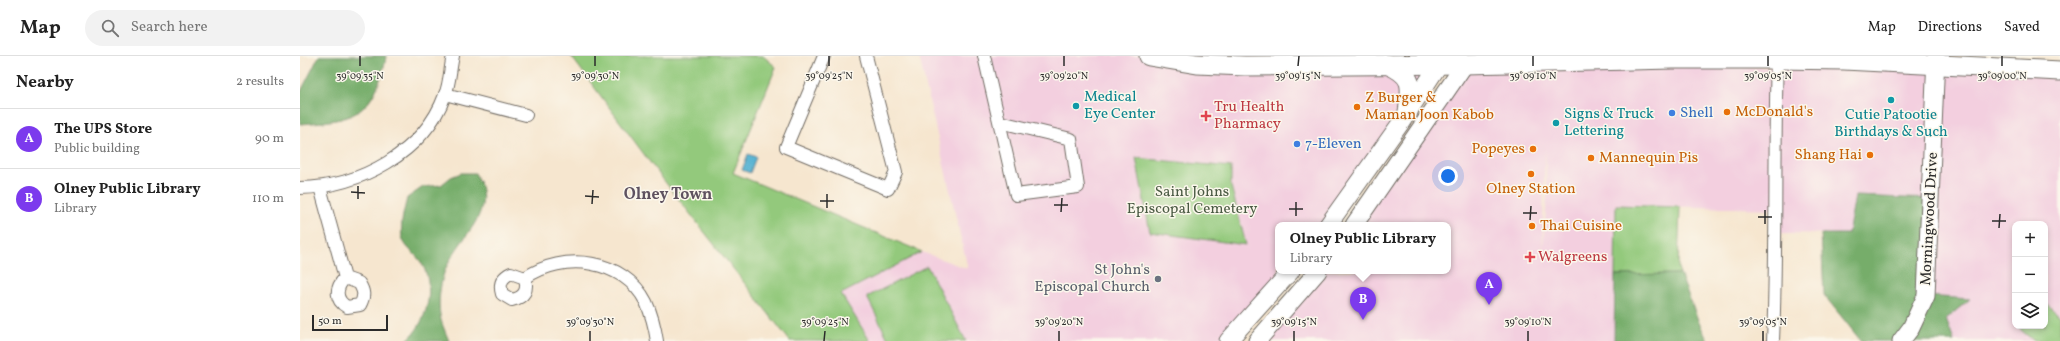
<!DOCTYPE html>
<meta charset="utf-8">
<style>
body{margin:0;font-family:Vollkorn,serif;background:#f2f2f2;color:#222}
.controls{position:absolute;right:12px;bottom:12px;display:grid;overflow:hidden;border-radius:8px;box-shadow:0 2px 6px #0003}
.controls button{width:36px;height:36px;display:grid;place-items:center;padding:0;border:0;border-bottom:1px solid #e0e0e0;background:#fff;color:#222;font:20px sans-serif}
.scale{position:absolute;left:12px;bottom:10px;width:76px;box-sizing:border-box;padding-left:4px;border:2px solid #2b2b2b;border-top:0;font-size:11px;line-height:14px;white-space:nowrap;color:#2b2b2b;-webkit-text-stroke:3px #fbf7ec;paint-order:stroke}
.you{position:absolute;left:1148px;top:120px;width:14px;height:14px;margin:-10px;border:3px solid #fff;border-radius:50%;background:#1a73e8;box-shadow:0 0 0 6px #1a73e833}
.badge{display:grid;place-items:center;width:26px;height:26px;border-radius:50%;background:#7c3aed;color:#fff;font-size:13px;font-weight:700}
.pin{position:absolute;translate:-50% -33px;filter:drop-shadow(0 1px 2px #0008)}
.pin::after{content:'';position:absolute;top:21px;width:14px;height:12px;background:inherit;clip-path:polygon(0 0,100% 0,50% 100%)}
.popup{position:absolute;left:975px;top:166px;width:176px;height:52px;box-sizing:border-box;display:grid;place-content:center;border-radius:8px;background:#fff;filter:drop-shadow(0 1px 3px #0005);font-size:13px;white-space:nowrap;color:#767676}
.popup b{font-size:15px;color:#222}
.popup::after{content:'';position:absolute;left:50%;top:100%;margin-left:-8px;border:8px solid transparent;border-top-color:#fff}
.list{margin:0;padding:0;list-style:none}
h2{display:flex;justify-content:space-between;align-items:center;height:52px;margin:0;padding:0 16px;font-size:17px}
h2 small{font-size:13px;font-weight:400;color:#767676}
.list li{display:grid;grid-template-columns:26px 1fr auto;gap:12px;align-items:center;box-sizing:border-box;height:60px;padding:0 16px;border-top:1px solid #e0e0e0}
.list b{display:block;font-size:15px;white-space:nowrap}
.list p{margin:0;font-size:13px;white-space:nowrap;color:#767676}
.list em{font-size:13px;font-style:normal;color:#767676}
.icon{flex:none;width:22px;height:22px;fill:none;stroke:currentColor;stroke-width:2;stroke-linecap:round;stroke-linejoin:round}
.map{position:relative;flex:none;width:1760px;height:285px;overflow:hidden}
header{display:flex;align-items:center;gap:24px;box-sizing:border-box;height:56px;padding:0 20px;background:#fff;border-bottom:1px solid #e0e0e0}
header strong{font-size:19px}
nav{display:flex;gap:22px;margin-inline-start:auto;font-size:14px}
.search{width:280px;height:36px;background:#f2f2f2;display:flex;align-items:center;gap:10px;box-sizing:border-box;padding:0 14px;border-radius:22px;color:#767676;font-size:15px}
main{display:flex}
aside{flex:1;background:#fff}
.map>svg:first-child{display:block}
.built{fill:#f3cfdf;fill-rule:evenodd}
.green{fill:#93c97b;stroke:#5f7a53}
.forest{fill:#76ad6b;stroke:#506c4b}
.water{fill:#52b1d1;stroke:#3e6e7e}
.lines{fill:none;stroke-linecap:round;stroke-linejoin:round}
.street-casing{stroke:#726c64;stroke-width:14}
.secondary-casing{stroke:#726c64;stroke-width:19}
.primary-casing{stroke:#726c64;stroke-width:21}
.street{stroke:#fff;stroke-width:12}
.secondary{stroke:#fff;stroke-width:17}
.primary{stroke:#fff;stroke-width:19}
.ticks{fill:none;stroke:#2b2b2b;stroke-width:1.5}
.culture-dot{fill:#0f9aa8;stroke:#fbf7ec;stroke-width:1.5}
.food-dot{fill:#e8710a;stroke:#fbf7ec;stroke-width:1.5}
.shop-dot{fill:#3f7fe0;stroke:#fbf7ec;stroke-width:1.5}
.health-dot{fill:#e0444e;stroke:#fbf7ec;stroke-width:1.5}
.worship-dot{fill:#6b7280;stroke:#fbf7ec;stroke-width:1.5}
.labels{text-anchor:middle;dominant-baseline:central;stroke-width:3;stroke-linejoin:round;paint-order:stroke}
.culture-label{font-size:15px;fill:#0d838f;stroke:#fbf7ec;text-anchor:start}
.food-label{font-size:15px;fill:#c56008;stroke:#fbf7ec;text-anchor:start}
.health-label{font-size:15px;fill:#be3a42;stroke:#fbf7ec;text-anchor:start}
.shop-label{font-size:15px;fill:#366cbe;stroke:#fbf7ec;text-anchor:start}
.park-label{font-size:15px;fill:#4a5a43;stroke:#fbf7ec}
.street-label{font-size:15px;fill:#2b2b2b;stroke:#fbf7ec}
.worship-label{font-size:15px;fill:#5b616d;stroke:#fbf7ec;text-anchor:end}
.neighbourhood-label{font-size:16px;font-weight:bold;fill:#5f5260;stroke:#fbf7ec}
.ticks-label{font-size:10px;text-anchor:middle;fill:#2b2b2b;stroke:#fbf7ec;stroke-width:3;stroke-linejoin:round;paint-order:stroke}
</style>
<header>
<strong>Map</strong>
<div class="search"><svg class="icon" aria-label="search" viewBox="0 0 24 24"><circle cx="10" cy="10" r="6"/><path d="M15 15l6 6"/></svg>Search here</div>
<nav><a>Map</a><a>Directions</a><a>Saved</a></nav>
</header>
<main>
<aside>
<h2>Nearby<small>2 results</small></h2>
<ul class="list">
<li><span class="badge">A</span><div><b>The UPS Store</b><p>Public building</p></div><em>90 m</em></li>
<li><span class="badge">B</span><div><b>Olney Public Library</b><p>Library</p></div><em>110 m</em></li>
</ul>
</aside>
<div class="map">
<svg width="1760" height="285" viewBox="0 0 1760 285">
<rect width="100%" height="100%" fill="#fbf7ec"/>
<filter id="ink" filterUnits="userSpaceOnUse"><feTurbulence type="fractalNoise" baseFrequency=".025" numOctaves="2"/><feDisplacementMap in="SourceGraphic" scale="8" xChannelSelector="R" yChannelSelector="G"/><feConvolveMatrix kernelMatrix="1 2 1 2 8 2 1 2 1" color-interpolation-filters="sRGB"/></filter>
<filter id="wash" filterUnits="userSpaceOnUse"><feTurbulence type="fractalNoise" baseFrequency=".012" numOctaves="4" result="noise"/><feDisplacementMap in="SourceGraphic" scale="16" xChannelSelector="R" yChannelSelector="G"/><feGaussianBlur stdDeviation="0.9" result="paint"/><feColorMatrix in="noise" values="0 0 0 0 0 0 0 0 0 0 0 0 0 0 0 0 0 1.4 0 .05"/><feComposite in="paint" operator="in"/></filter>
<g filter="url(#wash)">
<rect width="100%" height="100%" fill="#f6e6cf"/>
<g class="built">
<path d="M619,0H849L1140,7L1028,169H978V215H991L925,285H570L541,238L622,196L668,213ZM836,102L931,111V130L946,189L851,176Z"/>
<path d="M1165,8L1760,15V285H1654L1646,263L1626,240L1615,142L1555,140L1548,178L1475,177V153L1316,149L1314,285H964L1018,215H1148V169H1054ZM1245,92L1247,141L1242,201ZM1715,168H1745V270H1715Z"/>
</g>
<g class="green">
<path d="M271,0H463L476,11L433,117L622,196L541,238L570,285H490L355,113Z"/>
<path d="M836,102L931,111V130L946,189L850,176Z"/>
<path d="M1316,149L1380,151L1378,212L1380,218L1315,219Z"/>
<path d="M627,210L666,285H589L567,241Z"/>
<path d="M1745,247L1760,260V285H1734L1720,273L1722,270H1745Z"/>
</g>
<g class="forest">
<path d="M19,0H86V2C73,60 55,64 0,68V37Z"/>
<path d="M161,117H175C200,159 157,180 144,217C140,229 138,246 140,259C141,267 146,277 149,285H106C127,268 136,232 122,208C117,198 105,193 102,181C100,167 104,155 107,142L123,131L141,129L151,121Z"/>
<path d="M1555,140L1631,143L1626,240L1670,243L1646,263L1654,285H1561L1524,239L1521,178H1548Z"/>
<path d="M1380,218L1400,269L1408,285H1314L1315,219Z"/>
</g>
<path class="water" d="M448,98L456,101L450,117L442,114Z"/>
</g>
<g filter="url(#ink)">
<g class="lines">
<defs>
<g id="street">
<path d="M524,0L486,91L588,133L596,116L566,0"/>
<path d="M684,0L716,139L778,131L771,83L700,66"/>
<path d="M145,38L226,59"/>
<path d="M20,131L45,222L59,227C64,235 65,240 60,249L47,251C35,244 35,232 45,222"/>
<path d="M0,132C59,131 124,97 145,39C150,27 150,12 153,0"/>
<path d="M211,217L225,222C228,234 225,241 212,244L202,238C199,228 201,222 211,217Z"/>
<path d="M225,222C263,195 324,203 346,246C352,259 355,272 357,285"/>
<path d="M1473,285C1477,190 1474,95 1477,0"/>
</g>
<g id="secondary">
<path d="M1028,169L1100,68L1140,7"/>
<path d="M1054,169L1165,8"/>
<path d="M928,285L991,215"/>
<path d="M957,285L1018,215"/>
<path d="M1601,285L1611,272L1626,240L1636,0"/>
</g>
<g id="primary">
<path d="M849,0L897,8L945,10L1165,8L1372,3H1477L1544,4L1760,15"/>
<path d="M1087,8C1114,20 1112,29 1108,56"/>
</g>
</defs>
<use href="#street" class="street-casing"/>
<use href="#secondary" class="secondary-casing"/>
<use href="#primary" class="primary-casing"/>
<use href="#street" class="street"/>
<use href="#secondary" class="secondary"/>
<use href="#primary" class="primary"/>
</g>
</g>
<path class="ticks" d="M60,10V0M295,10V0M529,10V0M764,10V0M998,10L999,0M1233,10V0M1468,10V0M1702,10V0M51,136L65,137M285,140L299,141M58,143V130M520,145H534M292,148L293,134M754,149H768M527,152V138M989,153H1003M761,156L762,142M1223,157H1237M996,160V146M1458,161H1472M1230,164L1231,150M1692,165H1706M1465,168V154M1699,172L1700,158M290,285V275M524,285L525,275M759,285V275M994,285V275M1228,285V275M1463,285V275"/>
<g class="culture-dot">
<circle cx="1591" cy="44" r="4"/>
<circle cx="776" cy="50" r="4"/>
<circle cx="1256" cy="67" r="4"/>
</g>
<g class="food-dot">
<circle cx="1057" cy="51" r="4"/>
<circle cx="1427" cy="56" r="4"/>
<circle cx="1233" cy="93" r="4"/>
<circle cx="1570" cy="99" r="4"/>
<circle cx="1291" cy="102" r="4"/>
<circle cx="1231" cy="118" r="4"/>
<circle cx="1232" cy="170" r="4"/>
</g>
<g class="shop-dot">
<circle cx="1372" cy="57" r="4"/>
<circle cx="997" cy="88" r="4"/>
</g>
<g class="health-dot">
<path d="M904 54h4v4h4v4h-4v4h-4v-4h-4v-4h4z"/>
<path d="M1228 195h4v4h4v4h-4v4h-4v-4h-4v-4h4z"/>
</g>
<circle class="worship-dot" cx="858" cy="223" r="4"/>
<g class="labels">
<g class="culture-label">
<text x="784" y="41">Medical<tspan x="784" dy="17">Eye Center</tspan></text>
<text x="1264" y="58">Signs &amp; Truck<tspan x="1264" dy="17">Lettering</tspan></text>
<text x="1591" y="59" text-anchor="middle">Cutie Patootie<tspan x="1591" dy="17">Birthdays &amp; Such</tspan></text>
</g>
<g class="food-label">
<text x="1065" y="42">Z Burger &amp;<tspan x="1065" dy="17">Maman Joon Kabob</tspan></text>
<text x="1435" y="56">McDonald's</text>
<text x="1225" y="93" text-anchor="end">Popeyes</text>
<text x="1562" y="99" text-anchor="end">Shang Hai</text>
<text x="1299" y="102">Mannequin Pis</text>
<text x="1231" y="133" text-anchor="middle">Olney Station</text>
<text x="1240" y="170">Thai Cuisine</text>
</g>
<g class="health-label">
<text x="914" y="51">Tru Health<tspan x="914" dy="17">Pharmacy</tspan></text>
<text x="1238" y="201">Walgreens</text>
</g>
<g class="shop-label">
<text x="1380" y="57">Shell</text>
<text x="1005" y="88">7-Eleven</text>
</g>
<g class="park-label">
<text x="892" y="136">Saint Johns<tspan x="892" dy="17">Episcopal Cemetery</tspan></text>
</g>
<g class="street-label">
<text transform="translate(1630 163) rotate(-87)">Morningwood Drive</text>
</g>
<g class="worship-label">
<text x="850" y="214">St John's<tspan x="850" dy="17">Episcopal Church</tspan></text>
</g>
<g class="neighbourhood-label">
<text x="368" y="139">Olney Town</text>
</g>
</g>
<g class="ticks-label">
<text x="60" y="23">39°09'35"N</text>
<text x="295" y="23">39°09'30"N</text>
<text x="529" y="23">39°09'25"N</text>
<text x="764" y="23">39°09'20"N</text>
<text x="998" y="23">39°09'15"N</text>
<text x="1233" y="23">39°09'10"N</text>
<text x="1468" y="23">39°09'05"N</text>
<text x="1702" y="23">39°09'00"N</text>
<text x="290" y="269">39°09'30"N</text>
<text x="525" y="269">39°09'25"N</text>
<text x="759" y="269">39°09'20"N</text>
<text x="994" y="269">39°09'15"N</text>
<text x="1228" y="269">39°09'10"N</text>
<text x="1463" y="269">39°09'05"N</text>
</g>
</svg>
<div class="controls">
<button>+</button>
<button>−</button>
<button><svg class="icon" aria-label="layers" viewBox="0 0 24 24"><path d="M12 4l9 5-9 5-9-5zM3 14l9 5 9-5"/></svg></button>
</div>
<div class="scale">50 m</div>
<div class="you"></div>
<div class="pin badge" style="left:1189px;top:249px">A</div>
<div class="pin badge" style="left:1063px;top:264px">B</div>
<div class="popup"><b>Olney Public Library</b>Library</div>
</div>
</main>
